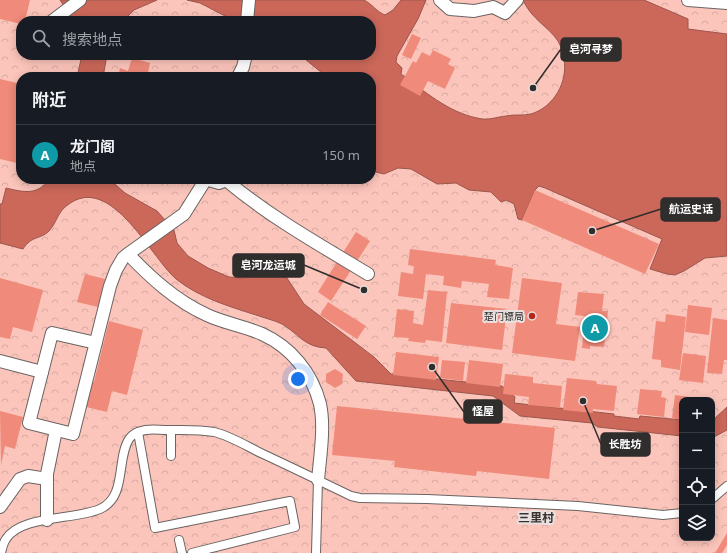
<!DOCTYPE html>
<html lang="zh">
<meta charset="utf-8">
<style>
body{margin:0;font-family:"Noto Sans","Noto Sans SC",sans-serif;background:#20242c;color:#f1f3f6}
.controls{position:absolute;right:12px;bottom:12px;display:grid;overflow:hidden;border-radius:8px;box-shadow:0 2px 10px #0003}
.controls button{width:36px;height:36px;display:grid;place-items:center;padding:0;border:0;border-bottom:1px solid #363941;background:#171b24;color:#f1f3f6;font:20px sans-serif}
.you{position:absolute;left:298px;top:379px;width:14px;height:14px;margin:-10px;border:3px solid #fff;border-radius:50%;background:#1a73e8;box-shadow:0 0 0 6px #1a73e833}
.badge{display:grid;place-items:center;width:26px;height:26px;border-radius:50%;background:#b45309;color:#fff;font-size:13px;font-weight:700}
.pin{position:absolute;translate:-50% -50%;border:2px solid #fff;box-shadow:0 1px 4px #0006}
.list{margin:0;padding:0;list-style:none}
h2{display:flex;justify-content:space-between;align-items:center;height:52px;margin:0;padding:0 16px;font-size:17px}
h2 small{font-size:13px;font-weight:400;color:#9ea1a6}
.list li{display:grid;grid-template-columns:26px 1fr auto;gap:12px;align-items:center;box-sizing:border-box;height:60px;padding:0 16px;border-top:1px solid #363941}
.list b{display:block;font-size:15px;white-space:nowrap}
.list p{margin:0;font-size:13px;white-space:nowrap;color:#9ea1a6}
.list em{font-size:13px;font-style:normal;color:#9ea1a6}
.icon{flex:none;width:22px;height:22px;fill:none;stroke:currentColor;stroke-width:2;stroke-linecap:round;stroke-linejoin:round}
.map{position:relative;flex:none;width:727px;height:553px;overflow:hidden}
.search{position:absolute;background:#171b24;box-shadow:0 2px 10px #0003;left:16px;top:16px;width:360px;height:44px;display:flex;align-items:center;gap:10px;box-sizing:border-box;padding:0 14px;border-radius:16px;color:#9ea1a6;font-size:15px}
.panel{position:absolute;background:#171b24;box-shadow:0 2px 10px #0003;left:16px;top:72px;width:360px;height:112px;border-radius:16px}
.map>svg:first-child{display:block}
.park{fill:url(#park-crowns);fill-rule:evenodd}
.water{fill:#cb685a;stroke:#9c564c}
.building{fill:#f08a7a}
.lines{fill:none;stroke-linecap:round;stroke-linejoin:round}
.service-casing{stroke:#6a6463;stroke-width:10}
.pedestrian-casing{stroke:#6a6463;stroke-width:14}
.service{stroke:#fff;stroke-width:8}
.pedestrian{stroke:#fff;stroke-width:12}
.poi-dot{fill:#b5271b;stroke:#e8e1e0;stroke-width:1.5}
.labels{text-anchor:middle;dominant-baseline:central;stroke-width:4;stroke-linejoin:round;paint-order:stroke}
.poi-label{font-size:10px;fill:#302d2d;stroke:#e8e1e0;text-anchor:end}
.quarter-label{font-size:12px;font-weight:bold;fill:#373130;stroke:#e8e1e0}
.leader{fill:none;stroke:#302d2d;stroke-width:1.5}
.callout-dot{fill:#302d2d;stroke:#e8e1e0;stroke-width:1.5}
.callout{fill:#302d2d;stroke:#302d2d;stroke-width:1.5}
.callout-label{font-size:11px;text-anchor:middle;font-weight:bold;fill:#fff}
</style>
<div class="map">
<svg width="727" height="553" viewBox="0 0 727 553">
<defs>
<pattern id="park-crowns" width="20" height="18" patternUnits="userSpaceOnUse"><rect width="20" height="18" fill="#fcc5bb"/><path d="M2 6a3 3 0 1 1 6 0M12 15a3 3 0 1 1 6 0" fill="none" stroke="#d8aaa1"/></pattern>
</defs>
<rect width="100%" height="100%" fill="#e8e1e0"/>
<path class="park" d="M0,0H727V553H0ZM21,21H371V55H21ZM21,77H371V179H21ZM682,400H712V538H682Z"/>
<g class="water">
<path d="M60,0H157L134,10L123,21H74Z"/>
<path d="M187,0H364C372,4 377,12 385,15L393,10L401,0H426L418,19L397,56L396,62L402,68L401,74C424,91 448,112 477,118C488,121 496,117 506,116C514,114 523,116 531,114C554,107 568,82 564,59C563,54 561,46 558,41C548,26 532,20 523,0H644L688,19V29L727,34V256L705,258L684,271L675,275L667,274L650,269L662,239L545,188L539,186L535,190L522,220L518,219L514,204L506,200L501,202L491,192L469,190L456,183L437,184L411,169L398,168L384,174L371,171V77H327L300,55H371V21H266L235,17L229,18L200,3Z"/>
<path d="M82,55H107L103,77H77Z"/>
<path d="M49,179H109L125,193L157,211L174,230L177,243L188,256L208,268L229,277L243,278L272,270L280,272L287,278L304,304L374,357L391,374L502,386L515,397L514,403L614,414V416L639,419L640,416L682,420V436L598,427L592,423L520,416L493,396L356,381L326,348C304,347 299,334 282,324C274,320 264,318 256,315C228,306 200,298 176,279C150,257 107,164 62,210C57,216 55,225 49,231C40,240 32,235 23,249L0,243V204H2L6,188C23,192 38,196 49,179Z"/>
<path d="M727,407V430L712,438V421Z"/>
</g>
<g class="building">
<path d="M0,0H30L25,21H21V24L0,19Z"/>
<path d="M412,34L421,38L411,59L402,55Z"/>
<path d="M433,50L451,59L448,64L455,68L445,89L428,81L420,96L400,85L413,61L416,63L422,52L430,56Z"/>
<path d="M132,58L150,63L148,73L159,77H118L120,68L128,71Z"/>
<path d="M0,79L21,84V164L0,159Z"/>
<path d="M535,190L659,244L645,274L522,220Z"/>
<path d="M356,232L370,241L331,301L318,292Z"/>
<path d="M410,249L496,260L495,265L513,268L509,299L487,297L489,284L462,281L461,288L443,285L444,276L426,274L423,299L398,296L401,272L413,274L414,266L408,265Z"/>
<path d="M85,274L105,279L98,307L77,302Z"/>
<path d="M0,278L43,290L32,332L13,327L10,339L0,337Z"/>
<path d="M522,278L562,283L556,324L580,327L575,361L512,353Z"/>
<path d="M428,290L447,292L442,342L426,340L425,343L408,341L409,338L394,337L397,309L414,311L413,323L423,325Z"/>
<path d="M578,292L604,294L602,311H608L604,347L590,346V349L582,348L585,316L575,315Z"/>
<path d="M328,302L366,326L357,339L320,315Z"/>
<path d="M451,303L507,309L502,350L446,343Z"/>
<path d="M688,305L712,308L709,335L685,332Z"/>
<path d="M666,314L686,317L680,370L661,367V360L652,359L656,321L665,322Z"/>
<path d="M713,318L727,320V360H724L722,374L707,373Z"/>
<path d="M109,321L143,330L127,395L112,391L107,412L74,404L80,378L94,382Z"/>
<path d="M396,352L439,357L436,380L393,375Z"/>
<path d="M683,353L706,356L703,383L679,380Z"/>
<path d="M442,360L465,362L463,381L440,378Z"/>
<path d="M469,360L503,364L500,387L466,383Z"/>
<path d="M335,369L343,374L342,384L335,388L326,382V374Z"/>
<path d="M505,374L533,377V383L562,386L560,408L528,405L529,397L503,394Z"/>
<path d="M567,378L596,381L597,384L617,386L614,411L593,409V413L563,410Z"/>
<path d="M640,389L662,391L661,397L666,398L664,417L637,414Z"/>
<path d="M675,395L704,399V400H682V420L672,418Z"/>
<path d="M337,406L555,428L549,479L477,471L476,476L394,467L395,461L332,455Z"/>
<path d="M0,411L23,417L15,449L5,446L1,465Z"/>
<path d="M727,533V545L722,553H715Z"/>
</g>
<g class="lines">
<defs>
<g id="service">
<path d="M138,432L155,528L290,501L295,527L192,553"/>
<path d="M171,456V430"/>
<path d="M712,499L727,486"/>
<path d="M179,540L182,553"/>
<path d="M1,553C2,549 3,543 6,539C21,515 75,520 100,509C127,497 116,460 129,439C137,428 153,429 165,430C181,430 198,429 214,432C231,436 248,447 263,454C293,468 322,482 351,496L360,498L427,499L578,506L663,515L682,513"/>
<path d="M316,553L318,480"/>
</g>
<g id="pedestrian">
<path d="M440,0L450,9L474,11L493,7L505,13L517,0"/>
<path d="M688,0L727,3"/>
<path d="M52,21L80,0"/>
<path d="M247,21L249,0"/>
<path d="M238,77L243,67L246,55"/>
<path d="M205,179L219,183L229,179"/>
<path d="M227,181C270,217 320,245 368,274"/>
<path d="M128,254C151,278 176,301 207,315C224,323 244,326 262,334C291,347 312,373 320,404C325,427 320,457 318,480"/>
<path d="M96,343L52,333L29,423L73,434L110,286L116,270L123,258L128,254L184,214L206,179"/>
<path d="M0,361L42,372"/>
<path d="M0,507L20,479L28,476L47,479"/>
<path d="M47,520V474L56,430"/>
</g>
</defs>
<use href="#service" class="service-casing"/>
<use href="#pedestrian" class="pedestrian-casing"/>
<use href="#service" class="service"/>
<use href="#pedestrian" class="pedestrian"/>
</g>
<circle class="poi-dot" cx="532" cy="316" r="4"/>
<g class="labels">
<g class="poi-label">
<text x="524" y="316">楚门镖局</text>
</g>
<g class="quarter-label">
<text x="536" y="517">三里村</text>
</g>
</g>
<path class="leader" d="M533 88L561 49M592 231L661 209M364 290L304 265M432 367L464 412M583 401L601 444"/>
<g class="callout-dot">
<circle cx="533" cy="88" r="4"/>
<circle cx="592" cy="231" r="4"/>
<circle cx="364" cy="290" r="4"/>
<circle cx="432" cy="367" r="4"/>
<circle cx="583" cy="401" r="4"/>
</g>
<g class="callout">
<rect x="561" y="38" width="60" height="23" rx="4"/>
<rect x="661" y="198" width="59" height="23" rx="4"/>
<rect x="233" y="254" width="71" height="23" rx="4"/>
<rect x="464" y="400" width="38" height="23" rx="4"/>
<rect x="601" y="433" width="49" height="23" rx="4"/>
</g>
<g class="callout-label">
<text x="591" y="53">皂河寻梦</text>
<text x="691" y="213">航运史话</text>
<text x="268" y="269">皂河龙运城</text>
<text x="483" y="415">怪屋</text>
<text x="625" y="448">长胜坊</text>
</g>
</svg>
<div class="controls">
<button>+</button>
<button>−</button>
<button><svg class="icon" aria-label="locate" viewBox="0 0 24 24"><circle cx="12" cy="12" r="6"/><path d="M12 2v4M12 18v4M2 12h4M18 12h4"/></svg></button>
<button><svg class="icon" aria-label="layers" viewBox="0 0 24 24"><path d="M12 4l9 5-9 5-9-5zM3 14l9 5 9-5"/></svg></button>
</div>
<div class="you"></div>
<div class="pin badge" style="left:595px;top:328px;background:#0f9aa8">A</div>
<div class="search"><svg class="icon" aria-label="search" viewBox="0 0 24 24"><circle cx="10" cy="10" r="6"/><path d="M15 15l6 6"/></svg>搜索地点</div>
<section class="panel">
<h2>附近<small></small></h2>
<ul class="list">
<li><span class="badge" style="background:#0f9aa8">A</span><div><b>龙门阁</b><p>地点</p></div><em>150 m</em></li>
</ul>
</section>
</div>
